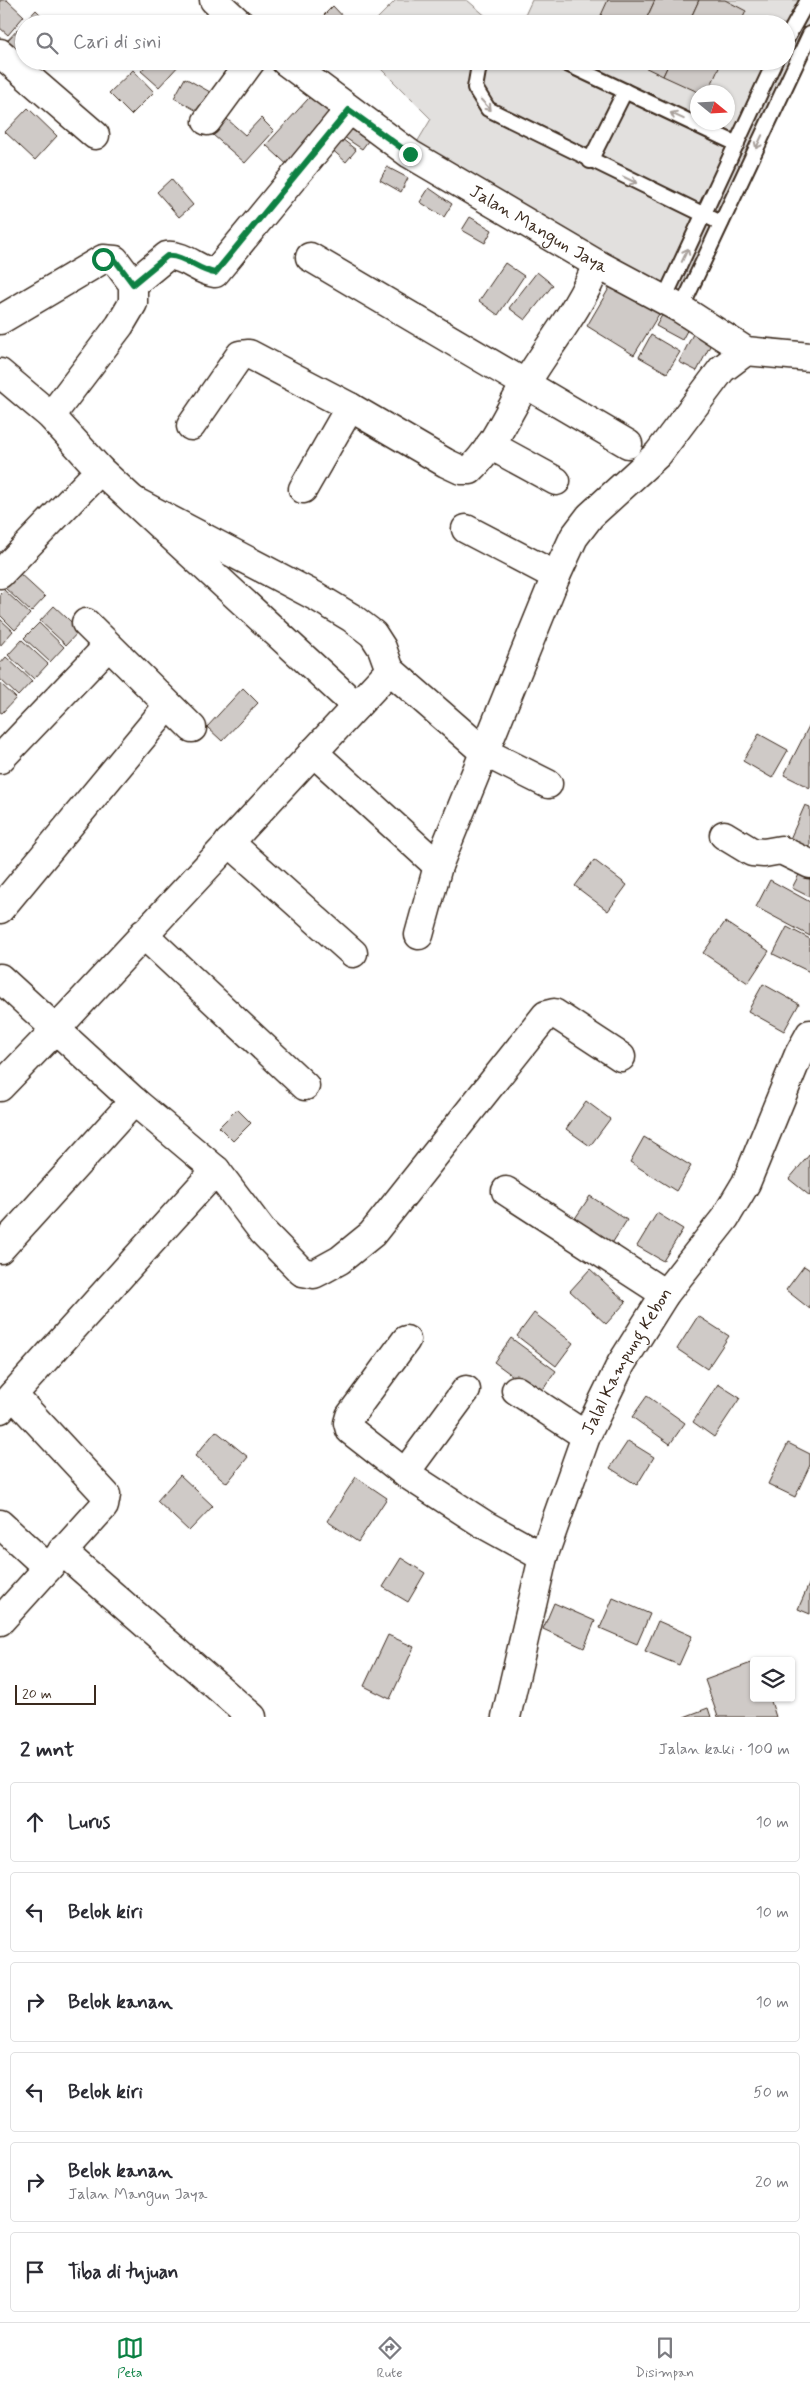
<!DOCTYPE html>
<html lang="id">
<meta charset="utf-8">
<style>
body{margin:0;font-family:Mynerve,sans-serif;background:#f2f2f3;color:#2b2b33}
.controls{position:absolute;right:15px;bottom:15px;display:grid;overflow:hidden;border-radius:5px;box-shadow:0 1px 4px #0004}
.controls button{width:45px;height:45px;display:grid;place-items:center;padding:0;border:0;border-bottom:1px solid #e1e1e2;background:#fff;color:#2b2b33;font:25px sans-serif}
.compass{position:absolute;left:690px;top:85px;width:45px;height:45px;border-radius:50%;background:#fff;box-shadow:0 1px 4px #0004;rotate:108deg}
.scale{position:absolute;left:15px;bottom:12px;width:81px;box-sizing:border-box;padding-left:5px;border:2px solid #3b2a1e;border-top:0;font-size:14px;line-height:18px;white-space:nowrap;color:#3b2a1e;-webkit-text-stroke:4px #fff;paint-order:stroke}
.stop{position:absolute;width:15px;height:15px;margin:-11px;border:4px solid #0b8043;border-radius:50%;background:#fff}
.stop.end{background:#0b8043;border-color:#fff;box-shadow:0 1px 5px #0008}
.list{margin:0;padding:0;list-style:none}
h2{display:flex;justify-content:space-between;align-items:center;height:65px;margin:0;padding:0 20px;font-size:21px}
h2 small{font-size:16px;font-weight:400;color:#7c7c81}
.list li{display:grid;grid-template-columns:32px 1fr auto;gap:15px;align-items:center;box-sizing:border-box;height:80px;margin:0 10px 10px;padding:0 10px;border:1px solid #e1e1e2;border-radius:5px}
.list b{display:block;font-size:19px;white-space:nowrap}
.list p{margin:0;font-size:16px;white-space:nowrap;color:#7c7c81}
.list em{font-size:16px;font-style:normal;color:#7c7c81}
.icon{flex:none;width:28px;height:28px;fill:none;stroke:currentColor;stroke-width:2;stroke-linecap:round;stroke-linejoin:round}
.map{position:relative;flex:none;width:810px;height:1717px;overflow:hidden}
.search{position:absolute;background:#fff;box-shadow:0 1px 4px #0004;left:15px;right:15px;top:15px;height:55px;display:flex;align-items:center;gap:12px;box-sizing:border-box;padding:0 18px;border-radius:28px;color:#7c7c81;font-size:19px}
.sheet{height:605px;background:#fff}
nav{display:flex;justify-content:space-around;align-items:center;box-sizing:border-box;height:70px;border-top:1px solid #e1e1e2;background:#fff;font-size:14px;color:#7c7c81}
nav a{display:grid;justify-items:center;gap:2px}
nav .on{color:#0b8043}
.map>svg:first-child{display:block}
.green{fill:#e2e0de;stroke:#8e857e;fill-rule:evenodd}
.building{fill:#cfcac7;stroke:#3b2a1e}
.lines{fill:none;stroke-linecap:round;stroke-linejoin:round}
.service-casing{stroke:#3b2a1e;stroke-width:18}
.minor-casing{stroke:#3b2a1e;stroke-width:31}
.tertiary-casing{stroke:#3b2a1e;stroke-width:31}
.service{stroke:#fff;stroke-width:14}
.minor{stroke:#fff;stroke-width:28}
.tertiary{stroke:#fff;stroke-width:28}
.oneway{stroke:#a79f9a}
.route{stroke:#0b8043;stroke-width:6}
.labels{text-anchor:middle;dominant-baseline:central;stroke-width:5;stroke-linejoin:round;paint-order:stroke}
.street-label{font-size:18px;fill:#3b2a1e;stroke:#fff}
</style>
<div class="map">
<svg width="810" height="1717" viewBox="0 0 810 1717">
<rect width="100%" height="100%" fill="#fff"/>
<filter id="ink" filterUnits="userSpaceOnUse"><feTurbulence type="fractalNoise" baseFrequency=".02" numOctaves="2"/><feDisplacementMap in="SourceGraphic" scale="10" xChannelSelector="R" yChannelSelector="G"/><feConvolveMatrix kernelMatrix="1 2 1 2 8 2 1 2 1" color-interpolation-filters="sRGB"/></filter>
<g filter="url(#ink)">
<g class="green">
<path d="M396,0H467L495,24H372Z"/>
<path d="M532,0H810V34L681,309L410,154L431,119L373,61H786V24H521ZM698,92H728V122H698Z"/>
</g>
<g class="building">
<path d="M0,0H7L24,16L8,35L0,28Z"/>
<path d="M608,0H655L644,24H597Z"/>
<path d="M655,0H699L688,24H644Z"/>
<path d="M699,0H725L746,11L740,24H688Z"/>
<path d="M333,6L350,24H315Z"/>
<path d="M36,10L50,24H24V60L6,42Z"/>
<path d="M150,61H180L181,63L159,87L141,71Z"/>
<path d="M632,61H670L663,76Z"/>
<path d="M670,61H722L708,92H698L663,76Z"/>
<path d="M133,70L154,92L131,115L109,93Z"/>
<path d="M185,78L219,97L208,117L174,98Z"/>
<path d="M318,88L344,113L293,170L266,145Z"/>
<path d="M28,108L57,136L35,160L5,132Z"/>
<path d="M261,118L274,131L245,163L213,135L227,119L245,135Z"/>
<path d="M344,124L368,141L362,149L338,133Z"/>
<path d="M337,135L356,150L346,162L328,146Z"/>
<path d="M387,167L408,178L401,192L380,180Z"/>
<path d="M171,179L193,205L179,217L157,192Z"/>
<path d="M429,188L452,204L444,217L420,202Z"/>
<path d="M470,217L492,230L485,243L462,230Z"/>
<path d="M505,263L524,276L498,315L479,301Z"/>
<path d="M537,272L553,285L525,320L509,308Z"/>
<path d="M611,285L659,314L634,355L587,326Z"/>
<path d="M666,308L691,323L682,340L656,326Z"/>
<path d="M694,332L712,342L697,371L679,362Z"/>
<path d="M651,335L680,352L667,373L639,357Z"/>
<path d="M19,573L45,597L31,612L5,588Z"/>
<path d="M4,590L30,614L15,630L0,615V594Z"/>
<path d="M54,606L80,630L66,645L40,621Z"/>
<path d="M0,619L13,631L0,646Z"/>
<path d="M39,623L64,647L50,662L24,638Z"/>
<path d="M22,640L48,664L34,679L8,655Z"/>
<path d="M6,657L32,681L18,696L0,679V664Z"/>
<path d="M0,683L16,698L2,713L0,712Z"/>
<path d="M243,688L258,703L222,741L207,727Z"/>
<path d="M810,724V788L784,775Z"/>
<path d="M759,734L788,750L772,778L743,761Z"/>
<path d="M805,805L810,807V848L790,839Z"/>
<path d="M594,860L627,885L608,911L575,886Z"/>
<path d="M804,865L810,869V897L792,888Z"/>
<path d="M770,880L810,902V936L756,907Z"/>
<path d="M725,922L769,951L748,983L703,953Z"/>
<path d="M787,927L810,939V972L773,954Z"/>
<path d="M763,984L799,1004L784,1031L748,1011Z"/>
<path d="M586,1101L610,1119L590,1146L566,1129Z"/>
<path d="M237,1109L251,1123L233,1141L219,1127Z"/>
<path d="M644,1137L691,1166L676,1191L630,1162Z"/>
<path d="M810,1154V1196L789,1179Z"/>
<path d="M590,1196L627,1220L611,1245L574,1220Z"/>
<path d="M657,1213L683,1229L663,1261L637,1246Z"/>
<path d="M804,1266L810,1270V1309L786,1290Z"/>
<path d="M590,1269L626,1302L606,1324L570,1291Z"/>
<path d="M534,1313L573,1343L556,1366L517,1336Z"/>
<path d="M698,1316L729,1336L707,1369L677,1349Z"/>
<path d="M511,1338L556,1371L539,1395L494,1362Z"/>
<path d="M718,1384L740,1398L714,1437L693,1422Z"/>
<path d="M647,1396L685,1423L670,1444L632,1417Z"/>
<path d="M216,1431L248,1457L227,1483L195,1456Z"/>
<path d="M628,1441L654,1457L637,1485L610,1468Z"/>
<path d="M788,1443L810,1454V1465L795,1497L768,1484Z"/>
<path d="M180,1475L213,1506L189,1531L157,1501Z"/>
<path d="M356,1477L387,1498L358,1542L327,1521Z"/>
<path d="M401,1558L425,1573L408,1602L383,1587Z"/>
<path d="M810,1582V1614L798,1609Z"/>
<path d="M613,1598L650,1614L637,1644L600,1628Z"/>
<path d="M554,1603L595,1621L584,1648L543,1629Z"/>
<path d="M658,1621L692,1636L679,1665L645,1651Z"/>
<path d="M388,1635L414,1647L390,1699L364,1686Z"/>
<path d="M754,1662V1698H770L776,1717H718L705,1680Z"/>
<path d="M708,1708L711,1717H684Z"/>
</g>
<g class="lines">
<defs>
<g id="service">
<path d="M786,40L808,0"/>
<path d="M483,61L478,71L475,88L488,109L721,223"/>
<path d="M561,61L737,144"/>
<path d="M590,161L625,91"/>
<path d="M664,299L775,61"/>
<path d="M681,309L810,34"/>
</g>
<g id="minor">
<path d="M0,53L95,135"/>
<path d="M207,121L251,61"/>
<path d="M310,257L628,444"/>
<path d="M133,284L167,256C184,254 198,271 215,273L349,110"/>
<path d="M0,320L103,259L115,260L133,284V303L120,325L51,416"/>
<path d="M0,373L51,416L100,470L356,706"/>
<path d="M191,426L240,355L249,354L350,407L446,463L461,470H470C495,446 508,412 526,383C550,343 581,307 597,264"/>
<path d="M490,445L556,481"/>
<path d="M303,489L350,407"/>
<path d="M466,529L556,576"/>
<path d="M0,574L100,470"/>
<path d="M86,623L192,728"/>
<path d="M390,670L484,752L548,784"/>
<path d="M313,752L438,866"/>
<path d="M0,759L108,646"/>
<path d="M724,835L752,852L764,853L781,850L810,864"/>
<path d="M229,842L353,953"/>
<path d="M0,909L168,706"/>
<path d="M143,934L305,1086"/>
<path d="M419,935L438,866L556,576L574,537L590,516L658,454L722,369L746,351"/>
<path d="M0,978L134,1101L216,1170L263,1232L302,1272L314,1274L320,1271L340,1260L372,1234L546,1015L554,1013L621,1057"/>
<path d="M0,1087L57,1028L390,670L382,648L373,634L352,618L317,597L134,501"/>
<path d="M506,1191L665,1294"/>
<path d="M0,1249L134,1101"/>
<path d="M406,1340L350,1416L348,1423L350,1430L405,1473L485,1525L543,1557"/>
<path d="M516,1390L586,1436"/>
<path d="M0,1409L216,1170"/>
<path d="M405,1473L466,1390"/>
<path d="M0,1524L48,1568"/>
<path d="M62,1551L252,1717"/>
<path d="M0,1621L104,1506L106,1495L13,1395"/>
</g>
<g id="tertiary">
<path d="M214,0L240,24"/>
<path id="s1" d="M285,61L410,154L597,264L681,309L746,351L810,357"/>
<path id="s2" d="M506,1717L543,1557L586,1436L621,1364L665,1294L725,1218L746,1183L799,1054L810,1034"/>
</g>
</defs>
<use href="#service" class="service-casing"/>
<use href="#minor" class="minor-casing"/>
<use href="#tertiary" class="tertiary-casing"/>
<use href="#service" class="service"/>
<use href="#minor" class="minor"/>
<use href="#tertiary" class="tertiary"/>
</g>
<defs><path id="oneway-shaft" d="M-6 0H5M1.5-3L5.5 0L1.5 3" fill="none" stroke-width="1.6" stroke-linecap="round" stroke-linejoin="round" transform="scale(1.25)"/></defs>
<g class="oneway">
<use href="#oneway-shaft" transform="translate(486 105) rotate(47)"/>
<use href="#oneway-shaft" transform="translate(677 116) rotate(-155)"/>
<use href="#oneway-shaft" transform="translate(759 142) rotate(115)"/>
<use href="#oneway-shaft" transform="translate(630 180) rotate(26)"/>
<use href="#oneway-shaft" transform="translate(685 255) rotate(-65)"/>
</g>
</g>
<g class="lines" filter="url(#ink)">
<path class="route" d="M103,259L115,260L133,284L167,256C183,254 198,271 215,273L349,110L410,154"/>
</g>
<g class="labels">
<g class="street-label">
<text stroke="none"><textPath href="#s1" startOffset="305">Jalan Mangun Jaya</textPath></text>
<text stroke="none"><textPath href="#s2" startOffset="378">Jalal Kampung Kebon</textPath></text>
</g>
</g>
</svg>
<div class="controls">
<button><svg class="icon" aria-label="layers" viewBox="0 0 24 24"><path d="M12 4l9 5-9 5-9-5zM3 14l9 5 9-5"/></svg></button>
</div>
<svg class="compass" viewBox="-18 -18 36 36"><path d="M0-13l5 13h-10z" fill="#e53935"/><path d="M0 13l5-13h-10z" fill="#7c7c81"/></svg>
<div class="scale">20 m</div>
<div class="stop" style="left:103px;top:259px"></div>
<div class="stop end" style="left:410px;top:154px"></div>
<div class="search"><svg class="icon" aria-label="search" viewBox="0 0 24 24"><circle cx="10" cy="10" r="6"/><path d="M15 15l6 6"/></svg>Cari di sini</div>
</div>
<section class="sheet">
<h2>2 mnt<small>Jalan kaki · 100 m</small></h2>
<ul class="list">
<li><svg class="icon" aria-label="ahead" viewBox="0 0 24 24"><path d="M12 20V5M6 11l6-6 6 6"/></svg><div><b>Lurus</b></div><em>10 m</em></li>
<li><svg class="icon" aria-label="left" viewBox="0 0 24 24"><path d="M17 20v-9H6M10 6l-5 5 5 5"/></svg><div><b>Belok kiri</b></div><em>10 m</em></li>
<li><svg class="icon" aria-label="right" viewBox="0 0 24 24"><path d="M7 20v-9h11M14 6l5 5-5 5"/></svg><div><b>Belok kanan</b></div><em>10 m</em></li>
<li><svg class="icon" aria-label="left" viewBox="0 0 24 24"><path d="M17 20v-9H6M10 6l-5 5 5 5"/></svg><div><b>Belok kiri</b></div><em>50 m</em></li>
<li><svg class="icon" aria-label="right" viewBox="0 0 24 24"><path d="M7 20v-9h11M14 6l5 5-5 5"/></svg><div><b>Belok kanan</b><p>Jalan Mangun Jaya</p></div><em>20 m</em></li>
<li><svg class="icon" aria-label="arrive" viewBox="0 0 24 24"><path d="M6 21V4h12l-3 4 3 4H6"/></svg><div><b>Tiba di tujuan</b></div></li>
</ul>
</section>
<nav>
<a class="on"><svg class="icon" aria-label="map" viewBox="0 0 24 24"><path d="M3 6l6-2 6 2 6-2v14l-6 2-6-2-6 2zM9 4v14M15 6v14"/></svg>Peta</a>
<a><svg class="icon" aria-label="directions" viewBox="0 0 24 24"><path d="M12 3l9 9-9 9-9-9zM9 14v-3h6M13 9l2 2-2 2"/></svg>Rute</a>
<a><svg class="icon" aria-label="saved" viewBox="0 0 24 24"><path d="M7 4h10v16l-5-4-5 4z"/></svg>Disimpan</a>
</nav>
